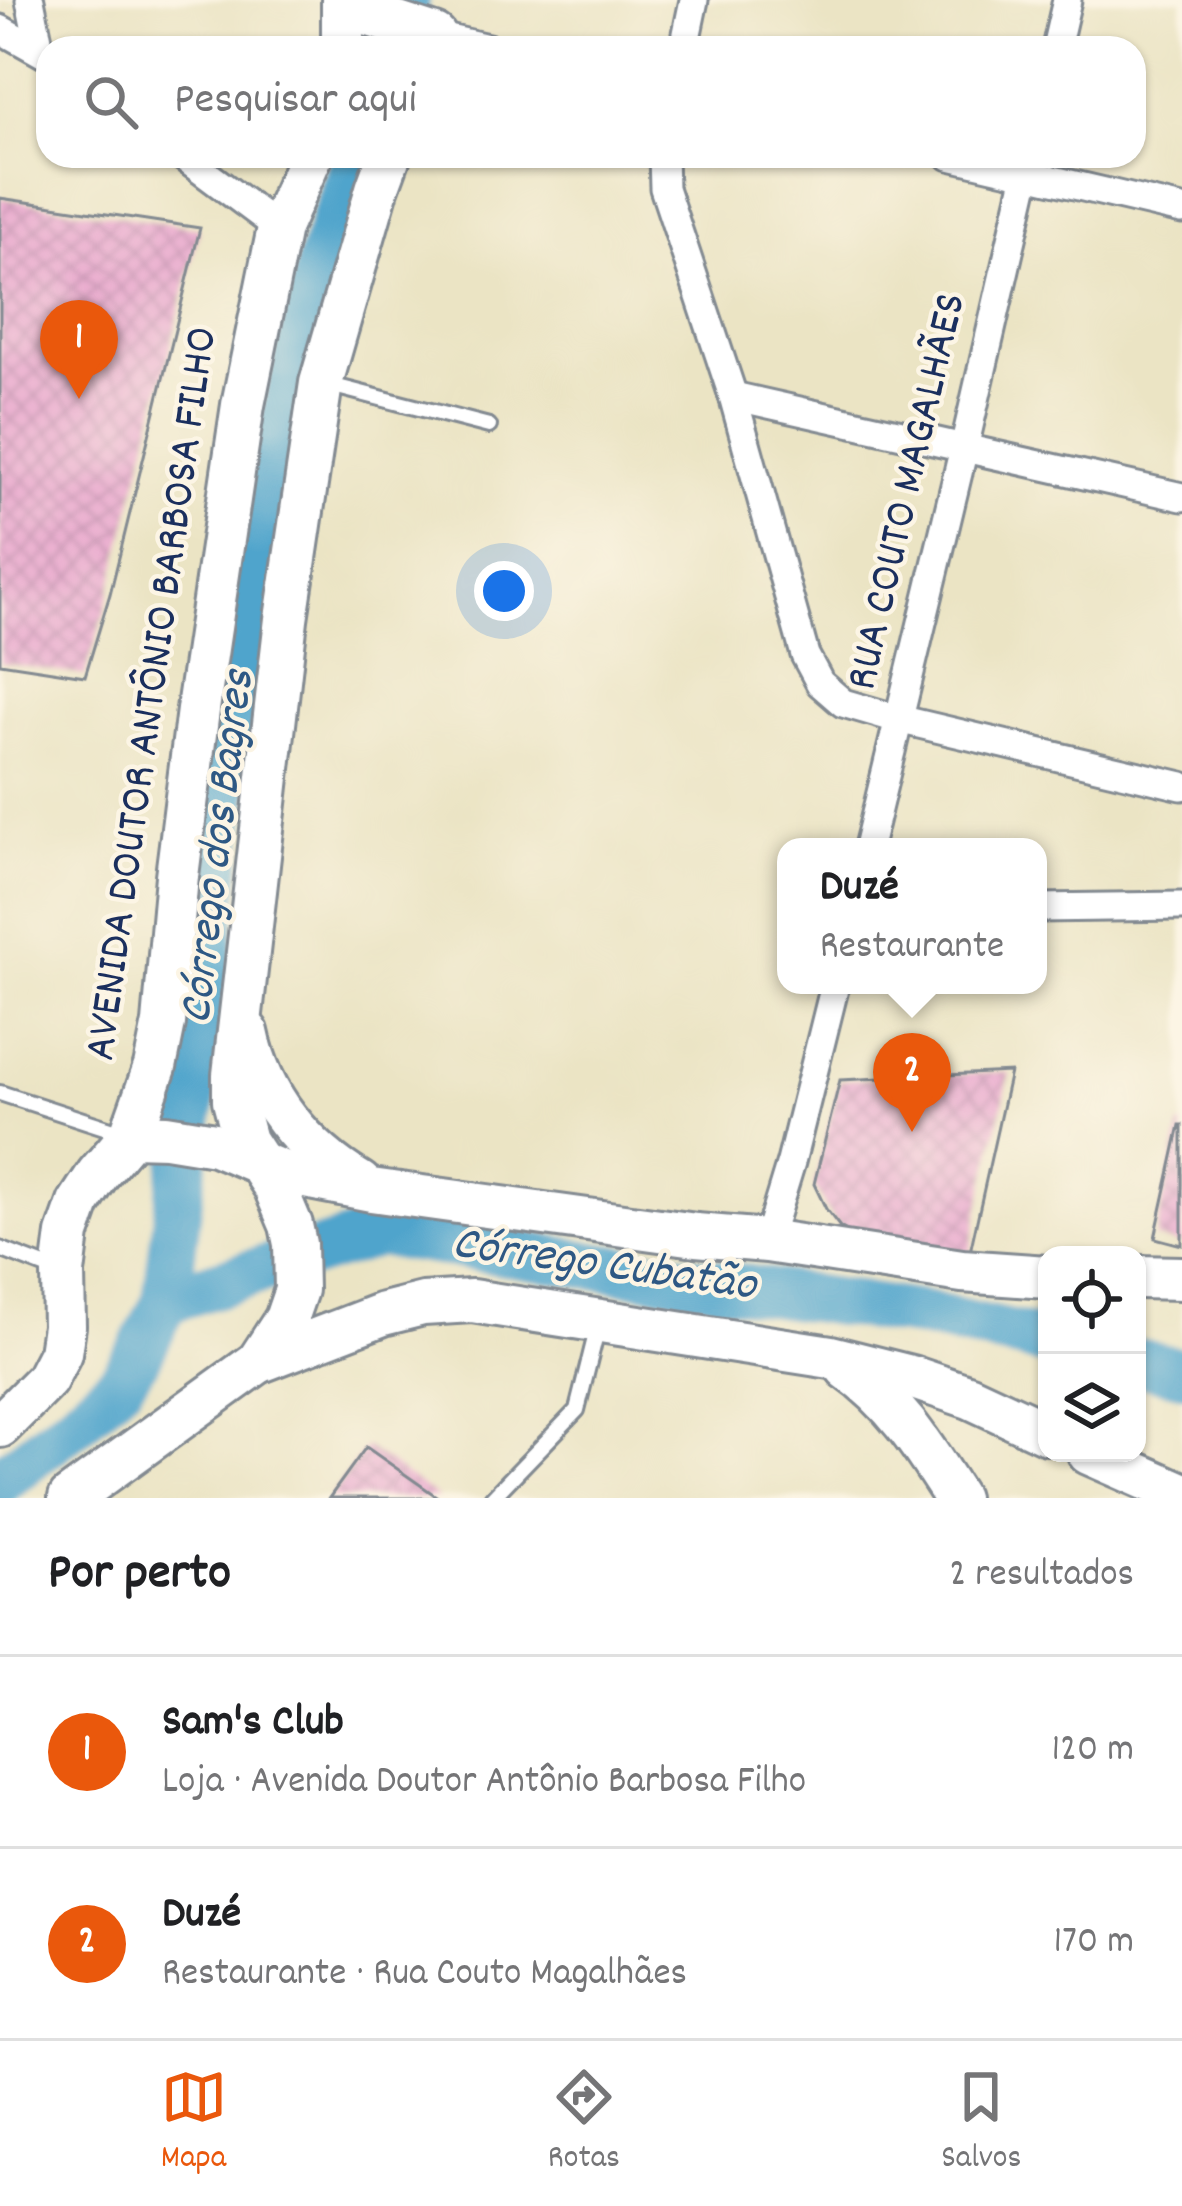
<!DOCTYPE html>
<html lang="pt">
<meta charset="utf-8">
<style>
body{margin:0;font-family:Dekko,sans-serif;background:#f6f6f6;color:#202124}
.controls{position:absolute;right:36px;bottom:36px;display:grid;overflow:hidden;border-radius:24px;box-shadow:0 3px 9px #0004}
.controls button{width:108px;height:108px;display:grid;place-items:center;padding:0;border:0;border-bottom:3px solid #e0e0e0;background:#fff;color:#202124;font:60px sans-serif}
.you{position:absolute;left:504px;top:591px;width:42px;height:42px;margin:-30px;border:9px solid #fff;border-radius:50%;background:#1a73e8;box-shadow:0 0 0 18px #1a73e833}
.badge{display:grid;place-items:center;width:78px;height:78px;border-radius:50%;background:#ea580c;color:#fff;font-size:39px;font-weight:700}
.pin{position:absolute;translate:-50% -99px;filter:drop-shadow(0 3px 6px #0008)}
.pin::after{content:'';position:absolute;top:63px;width:42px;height:36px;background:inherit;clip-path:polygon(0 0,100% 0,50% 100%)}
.popup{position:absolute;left:777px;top:838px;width:270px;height:156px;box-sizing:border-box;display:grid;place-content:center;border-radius:24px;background:#fff;filter:drop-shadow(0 3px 9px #0005);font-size:39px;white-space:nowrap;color:#757577}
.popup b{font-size:45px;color:#202124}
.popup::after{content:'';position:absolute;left:50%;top:100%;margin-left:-24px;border:24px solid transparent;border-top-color:#fff}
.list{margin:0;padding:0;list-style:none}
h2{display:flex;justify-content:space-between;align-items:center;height:156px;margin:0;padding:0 48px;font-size:51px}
h2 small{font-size:39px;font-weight:400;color:#757577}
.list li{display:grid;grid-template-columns:78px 1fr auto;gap:36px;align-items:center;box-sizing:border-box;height:192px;padding:0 48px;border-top:3px solid #e0e0e0}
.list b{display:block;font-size:45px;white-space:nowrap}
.list p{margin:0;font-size:39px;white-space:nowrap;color:#757577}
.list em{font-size:39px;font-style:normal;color:#757577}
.icon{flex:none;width:66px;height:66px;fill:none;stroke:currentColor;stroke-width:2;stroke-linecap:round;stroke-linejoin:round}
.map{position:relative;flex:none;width:1182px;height:1498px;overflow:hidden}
.search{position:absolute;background:#fff;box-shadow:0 3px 9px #0004;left:36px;right:36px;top:36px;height:132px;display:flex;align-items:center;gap:30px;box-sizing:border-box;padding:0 42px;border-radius:36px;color:#757577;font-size:45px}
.sheet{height:540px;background:#fff}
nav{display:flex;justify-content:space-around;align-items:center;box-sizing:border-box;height:168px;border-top:3px solid #e0e0e0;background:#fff;font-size:33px;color:#757577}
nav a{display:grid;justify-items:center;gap:6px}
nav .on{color:#ea580c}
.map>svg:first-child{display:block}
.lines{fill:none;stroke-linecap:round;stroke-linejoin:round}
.river{stroke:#50a4cc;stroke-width:48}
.building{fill:url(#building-cross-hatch)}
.service-casing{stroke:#838a91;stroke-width:20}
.minor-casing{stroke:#838a91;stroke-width:33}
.primary-casing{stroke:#838a91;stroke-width:48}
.service{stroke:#fff;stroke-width:14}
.minor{stroke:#fff;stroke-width:27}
.primary{stroke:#fff;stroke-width:42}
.labels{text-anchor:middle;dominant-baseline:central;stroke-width:9;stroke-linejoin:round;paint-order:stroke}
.street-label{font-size:45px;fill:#1b2f5e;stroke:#fcf5e5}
.water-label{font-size:48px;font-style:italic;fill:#2e5884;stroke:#fcf5e5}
</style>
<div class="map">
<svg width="1182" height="1498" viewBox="0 0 1182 1498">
<defs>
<pattern id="building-cross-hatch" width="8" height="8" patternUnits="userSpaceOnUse" patternTransform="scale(3)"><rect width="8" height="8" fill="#e69dca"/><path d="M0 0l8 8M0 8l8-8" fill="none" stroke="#ba80a7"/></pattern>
</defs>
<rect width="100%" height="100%" fill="#fcf5e5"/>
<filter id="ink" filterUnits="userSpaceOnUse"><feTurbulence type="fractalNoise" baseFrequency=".00833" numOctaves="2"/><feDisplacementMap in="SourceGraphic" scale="24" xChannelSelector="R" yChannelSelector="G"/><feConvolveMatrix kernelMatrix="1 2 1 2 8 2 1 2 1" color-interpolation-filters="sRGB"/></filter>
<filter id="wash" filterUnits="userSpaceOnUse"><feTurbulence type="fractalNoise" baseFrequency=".004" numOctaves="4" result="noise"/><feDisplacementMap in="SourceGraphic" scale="48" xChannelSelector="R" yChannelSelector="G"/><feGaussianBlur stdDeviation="2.7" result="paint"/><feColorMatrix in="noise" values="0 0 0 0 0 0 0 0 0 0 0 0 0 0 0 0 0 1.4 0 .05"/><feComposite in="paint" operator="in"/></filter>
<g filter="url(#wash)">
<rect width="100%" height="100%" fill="#ebe4c4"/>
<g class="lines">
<g class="river">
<path d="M391,48L406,0"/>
<path d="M166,1300L379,1233L930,1316L1047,1342"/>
<path d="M1137,1362L1182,1372"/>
<path d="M0,1481L78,1420L120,1382L140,1353L166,1300L192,1100L228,761L272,468L321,260L355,156"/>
</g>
</g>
<g id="blocks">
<g class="building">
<path d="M0,198L200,228L110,594L85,676L0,663Z"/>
<path d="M1010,1072L970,1252L866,1242L840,1227L826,1209L814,1184L840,1080Z"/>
<path d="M1180,1125H1182V1245L1155,1238Z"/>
<path d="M366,1447L439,1498H329Z"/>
</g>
</g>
</g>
<g filter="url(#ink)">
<use href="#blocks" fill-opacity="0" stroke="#838a91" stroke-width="3"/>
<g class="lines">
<defs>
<g id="service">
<path d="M326,384L489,426"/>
<path d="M0,1093L126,1134"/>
<path d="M0,1249L57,1271"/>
<path d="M492,1498L577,1410L598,1326"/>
</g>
<g id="minor">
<path d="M30,0L40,50"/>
<path d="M0,29L48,56"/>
<path d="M435,36L488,48"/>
<path d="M684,48L694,0"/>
<path d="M1056,48L1067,0"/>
<path d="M182,156L279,228"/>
<path d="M663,156L664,188L733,396L805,655L820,683L843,703L898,719L1182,786"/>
<path d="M950,156L1182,210"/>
<path d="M733,396L1182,497"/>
<path d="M868,847L964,448L1031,156"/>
<path d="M1038,908L1182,906"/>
<path d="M767,1241L791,1162L835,985"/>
</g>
<g id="primary">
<path d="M343,0V48"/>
<path d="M347,0L373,16L435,36"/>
<path d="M247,1032C260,1097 304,1150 360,1183"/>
<path d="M131,1135L166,1136L215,1144L284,1173L371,1190L696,1235L767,1241L962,1271L1047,1277"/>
<path d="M1137,1277L1182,1278"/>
<path d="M258,1362L383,1314L423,1304L472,1301L831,1357L911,1377L970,1397L1047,1433"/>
<path d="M847,1368C896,1402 924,1448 956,1498"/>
<path d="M0,1426L46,1380L60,1353L64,1326L63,1273L68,1234L79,1203L98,1174L131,1135L155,1067L164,1023L177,876L199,702L243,405L279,228L311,156"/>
<path d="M1089,1453L1182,1494"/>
<path d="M70,1498L258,1362L286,1319L296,1290L295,1244L291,1225L275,1187L245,1141L234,1100V1075L286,619L321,383L377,189L389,156"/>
</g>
</defs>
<use href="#service" class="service-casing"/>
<use href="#minor" class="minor-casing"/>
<use href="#primary" class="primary-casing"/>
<use href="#service" class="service"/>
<use href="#minor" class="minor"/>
<use href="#primary" class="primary"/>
</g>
</g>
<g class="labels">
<g class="street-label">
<text transform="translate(909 492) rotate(-77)">RUA COUTO MAGALHÃES</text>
<text transform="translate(154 694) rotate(-82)">AVENIDA DOUTOR ANTÔNIO BARBOSA FILHO</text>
</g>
<g class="water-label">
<text transform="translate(220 847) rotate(-83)">Córrego dos Bagres</text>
<text transform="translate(604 1267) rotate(8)">Córrego Cubatão</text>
</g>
</g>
</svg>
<div class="controls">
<button><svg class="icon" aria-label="locate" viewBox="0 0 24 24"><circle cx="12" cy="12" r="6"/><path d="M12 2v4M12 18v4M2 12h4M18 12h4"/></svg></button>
<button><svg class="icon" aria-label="layers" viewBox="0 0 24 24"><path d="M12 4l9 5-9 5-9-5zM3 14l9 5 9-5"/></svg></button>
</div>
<div class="you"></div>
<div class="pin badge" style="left:79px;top:399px">1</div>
<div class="pin badge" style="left:912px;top:1132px">2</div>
<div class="popup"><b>Duzé</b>Restaurante</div>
<div class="search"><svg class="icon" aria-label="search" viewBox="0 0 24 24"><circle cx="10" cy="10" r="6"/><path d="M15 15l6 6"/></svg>Pesquisar aqui</div>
</div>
<section class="sheet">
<h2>Por perto<small>2 resultados</small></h2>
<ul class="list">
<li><span class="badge">1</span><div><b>Sam's Club</b><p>Loja · Avenida Doutor Antônio Barbosa Filho</p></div><em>120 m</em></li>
<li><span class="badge">2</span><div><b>Duzé</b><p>Restaurante · Rua Couto Magalhães</p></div><em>170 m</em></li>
</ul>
</section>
<nav>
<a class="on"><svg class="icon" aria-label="map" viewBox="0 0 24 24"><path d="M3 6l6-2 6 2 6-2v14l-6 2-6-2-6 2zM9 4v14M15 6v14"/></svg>Mapa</a>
<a><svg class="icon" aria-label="directions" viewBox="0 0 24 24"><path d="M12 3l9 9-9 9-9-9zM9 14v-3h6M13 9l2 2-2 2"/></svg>Rotas</a>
<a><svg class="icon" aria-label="saved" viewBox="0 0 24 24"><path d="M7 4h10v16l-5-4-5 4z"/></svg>Salvos</a>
</nav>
